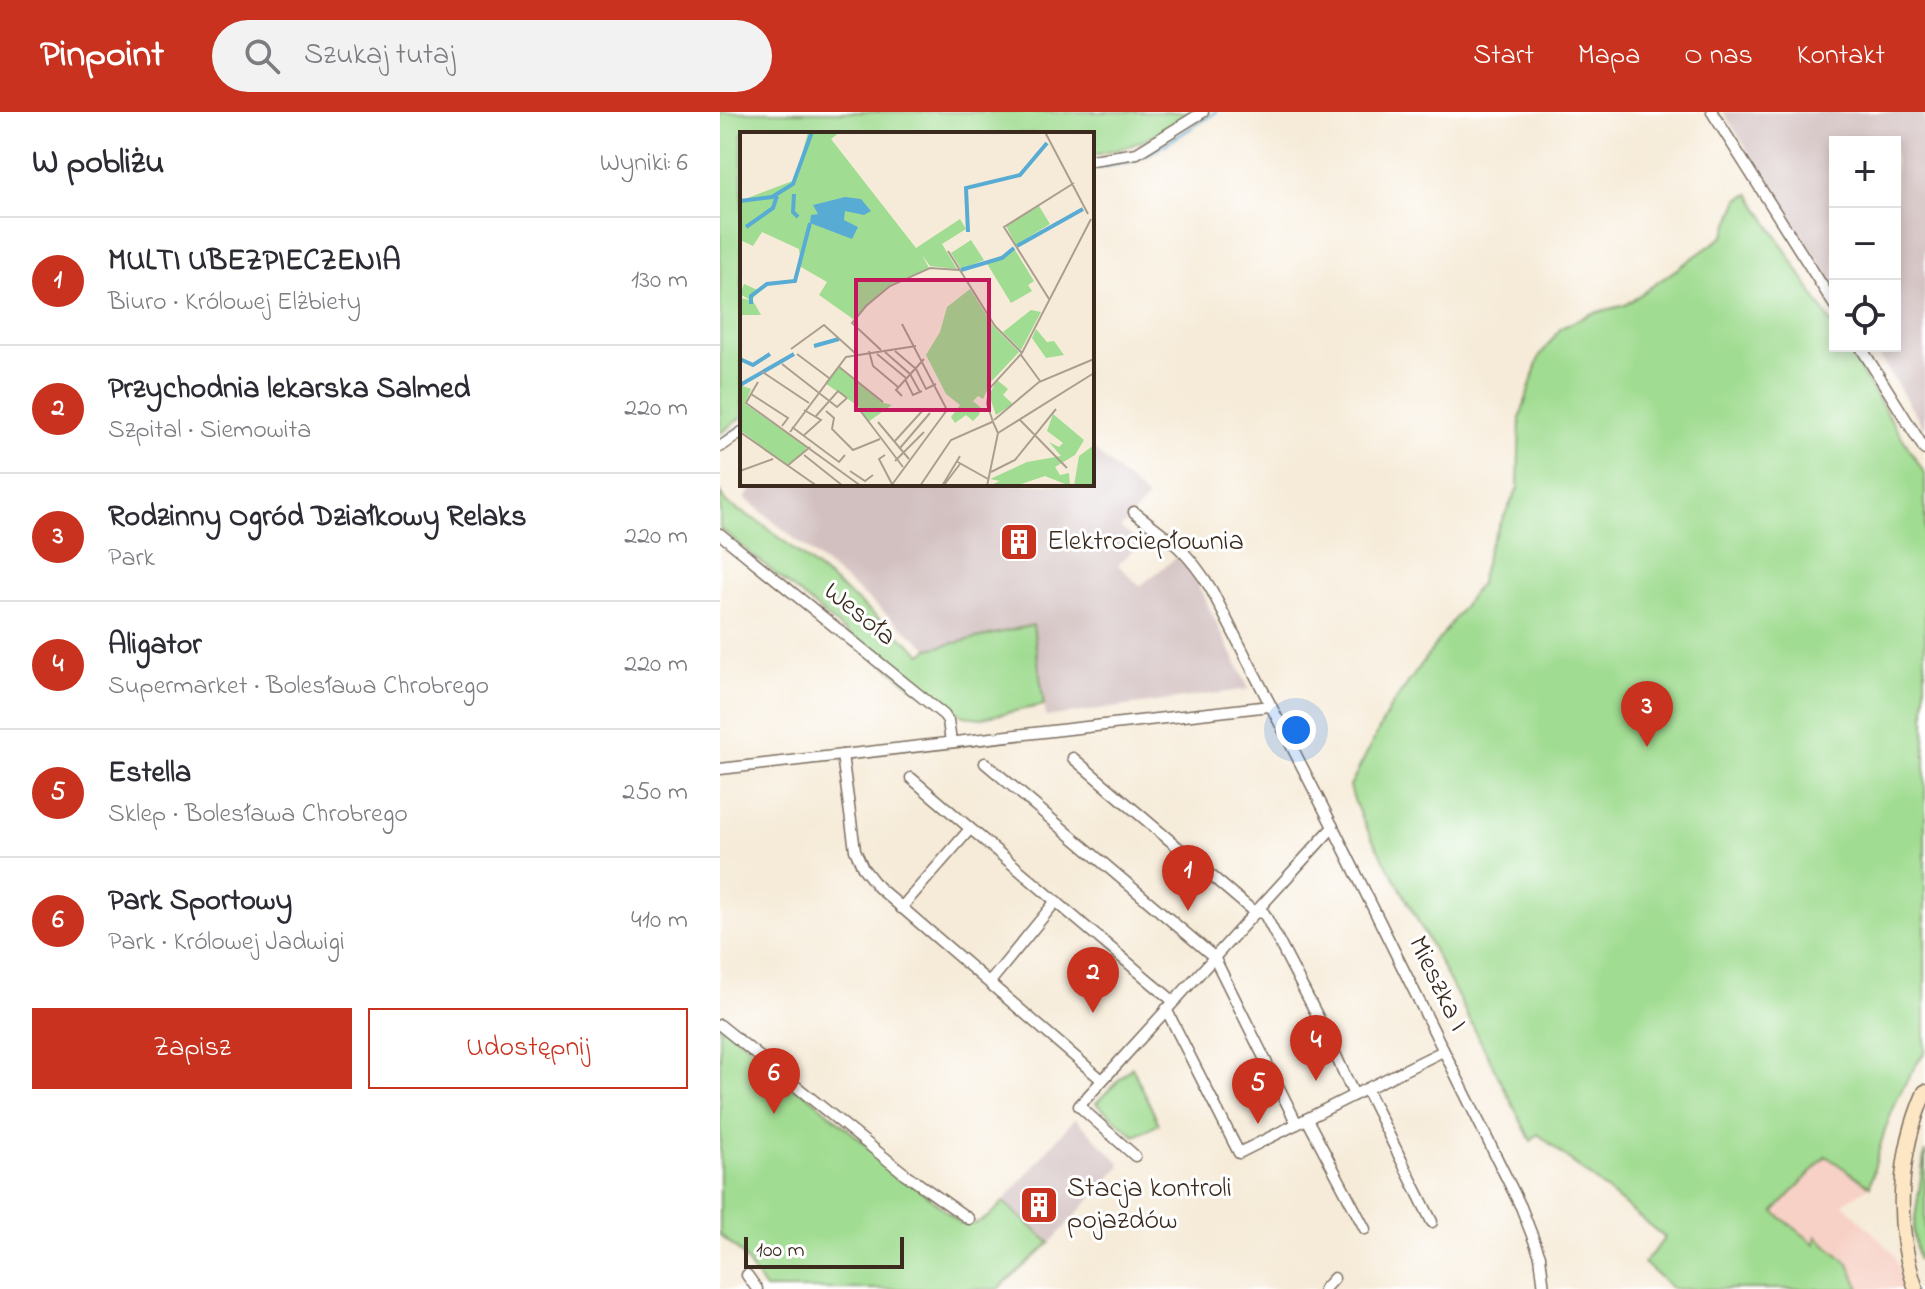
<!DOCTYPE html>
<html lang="pl">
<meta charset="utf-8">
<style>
body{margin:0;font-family:"Indie Flower",sans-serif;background:#f2f2f3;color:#2b2b33}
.controls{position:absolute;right:24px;top:24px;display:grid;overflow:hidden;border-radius:0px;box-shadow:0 4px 12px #0003}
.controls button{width:72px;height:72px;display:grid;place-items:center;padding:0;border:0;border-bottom:2px solid #e1e1e2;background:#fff;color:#2b2b33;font:40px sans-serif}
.scale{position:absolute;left:24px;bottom:20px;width:160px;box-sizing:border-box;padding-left:8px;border:4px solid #3b2a1e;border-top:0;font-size:22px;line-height:28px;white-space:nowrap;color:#3b2a1e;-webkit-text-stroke:6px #fff;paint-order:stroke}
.you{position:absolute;left:576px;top:618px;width:28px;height:28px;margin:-20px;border:6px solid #fff;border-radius:50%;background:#1a73e8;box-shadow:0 0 0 12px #1a73e833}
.badge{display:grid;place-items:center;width:52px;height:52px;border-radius:50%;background:#c8321e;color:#fff;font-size:26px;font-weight:700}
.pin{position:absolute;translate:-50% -66px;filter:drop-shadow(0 2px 4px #0008)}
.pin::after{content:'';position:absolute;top:42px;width:28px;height:24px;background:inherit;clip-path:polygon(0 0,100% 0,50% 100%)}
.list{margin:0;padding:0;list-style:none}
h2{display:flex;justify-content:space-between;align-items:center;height:104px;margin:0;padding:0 32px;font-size:34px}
h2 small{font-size:26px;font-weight:400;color:#7c7c81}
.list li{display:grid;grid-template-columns:52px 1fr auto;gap:24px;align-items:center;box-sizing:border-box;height:128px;padding:0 32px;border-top:2px solid #e1e1e2}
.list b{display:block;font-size:30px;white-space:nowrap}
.list p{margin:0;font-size:26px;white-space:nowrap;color:#7c7c81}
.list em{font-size:26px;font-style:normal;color:#7c7c81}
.actions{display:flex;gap:16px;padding:24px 32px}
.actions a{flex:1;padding:18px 0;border:2px solid #c8321e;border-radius:0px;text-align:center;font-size:28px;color:#c8321e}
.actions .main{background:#c8321e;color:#fff}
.icon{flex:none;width:44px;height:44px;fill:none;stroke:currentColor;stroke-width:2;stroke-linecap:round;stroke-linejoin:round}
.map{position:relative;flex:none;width:1205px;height:1177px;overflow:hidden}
header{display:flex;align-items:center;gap:48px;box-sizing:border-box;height:112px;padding:0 40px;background:#c8321e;color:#fff}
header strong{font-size:38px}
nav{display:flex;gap:44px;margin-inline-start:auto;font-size:28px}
.search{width:560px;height:72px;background:#f2f2f3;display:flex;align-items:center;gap:20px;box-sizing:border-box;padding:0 28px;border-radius:44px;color:#7c7c81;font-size:30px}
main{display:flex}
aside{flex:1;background:#fff}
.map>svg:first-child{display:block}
.built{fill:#f7d1c6}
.industrial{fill:#d2bfbf}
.green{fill:#a0dc91;stroke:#6e8358;stroke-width:2}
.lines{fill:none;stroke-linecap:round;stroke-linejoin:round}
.stream{stroke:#58acd4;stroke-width:3}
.minor-casing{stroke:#7c6e5f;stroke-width:13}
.secondary-casing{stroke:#7c6e5f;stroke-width:17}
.minor{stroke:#fff;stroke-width:10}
.secondary{stroke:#fce6c4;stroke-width:14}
.labels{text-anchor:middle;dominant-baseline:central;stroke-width:6;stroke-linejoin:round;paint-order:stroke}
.poi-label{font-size:28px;fill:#3b2a1e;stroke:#fff;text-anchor:start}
.street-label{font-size:28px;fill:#3b2a1e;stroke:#fff}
.inset-river{fill:none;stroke:#58acd4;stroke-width:4}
.inset-road{fill:none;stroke:#ab9e8e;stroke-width:2}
.view{fill:#c2185b;fill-opacity:0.15;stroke:#c2185b;stroke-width:4}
.inset-edge{fill:none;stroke:#3b2a1e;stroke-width:4}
</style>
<header>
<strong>Pinpoint</strong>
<div class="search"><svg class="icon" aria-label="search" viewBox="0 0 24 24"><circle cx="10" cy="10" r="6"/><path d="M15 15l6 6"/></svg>Szukaj tutaj</div>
<nav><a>Start</a><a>Mapa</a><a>O nas</a><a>Kontakt</a></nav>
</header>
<main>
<aside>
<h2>W pobliżu<small>Wyniki: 6</small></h2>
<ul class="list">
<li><span class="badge">1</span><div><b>MULTI UBEZPIECZENIA</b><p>Biuro · Królowej Elżbiety</p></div><em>130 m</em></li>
<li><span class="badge">2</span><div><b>Przychodnia lekarska Salmed</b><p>Szpital · Siemowita</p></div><em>220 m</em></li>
<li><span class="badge">3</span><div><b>Rodzinny Ogród Działkowy Relaks</b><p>Park</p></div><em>220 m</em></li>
<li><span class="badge">4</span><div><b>Aligator</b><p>Supermarket · Bolesława Chrobrego</p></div><em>220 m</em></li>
<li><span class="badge">5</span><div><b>Estella</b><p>Sklep · Bolesława Chrobrego</p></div><em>250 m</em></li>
<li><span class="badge">6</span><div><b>Park Sportowy</b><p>Park · Królowej Jadwigi</p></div><em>410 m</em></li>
</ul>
<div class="actions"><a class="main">Zapisz</a><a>Udostępnij</a></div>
</aside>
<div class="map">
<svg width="1205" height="1177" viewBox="0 0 1205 1177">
<rect width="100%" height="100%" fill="#fff"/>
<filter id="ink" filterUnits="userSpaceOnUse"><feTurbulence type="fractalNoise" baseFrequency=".0125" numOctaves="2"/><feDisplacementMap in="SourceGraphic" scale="16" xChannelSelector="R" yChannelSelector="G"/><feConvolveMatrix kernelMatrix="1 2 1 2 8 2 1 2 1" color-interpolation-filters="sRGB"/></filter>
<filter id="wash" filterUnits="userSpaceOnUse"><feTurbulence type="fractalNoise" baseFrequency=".006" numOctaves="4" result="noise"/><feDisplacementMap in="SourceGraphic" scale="32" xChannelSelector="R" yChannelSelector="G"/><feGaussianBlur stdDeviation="1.8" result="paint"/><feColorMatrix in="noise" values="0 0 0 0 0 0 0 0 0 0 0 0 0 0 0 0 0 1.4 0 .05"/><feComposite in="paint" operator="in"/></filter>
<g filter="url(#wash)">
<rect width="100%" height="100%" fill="#f6ebd8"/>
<path class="built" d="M1106,1044L1150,1074L1123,1091L1173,1141L1186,1177H1140L1129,1152L1096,1125L1095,1133L1054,1100Z"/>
<g class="industrial">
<path d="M1003,0H1205V318L1153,234H1175V30H1115V174Z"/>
<path d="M372,336L428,386L401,416L420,431L398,453L420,474L457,445L471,459L529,577L326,605L313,513L209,537L25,386L36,372H372Z"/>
<path d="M355,1006L400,1051V1055L330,1131L283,1090Z"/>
</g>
<g class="green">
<path d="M0,0H476C443,20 411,38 372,43V22H22V305L0,321Z"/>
<path d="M1030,82L1115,217V234H1125L1205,362V940C1175,981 1161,1024 1150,1074L1106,1044L1054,1100L1095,1132L1096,1124L1129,1152L1140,1177H953L924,1151L945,1126L818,1022L811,1029C770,947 728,865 684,783C668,752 637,707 630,674L670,596L760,471L769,435L798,376L800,306L819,245L841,216L870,202L905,193L1004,124L1019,87Z"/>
<path d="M0,381L6,391L44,413L202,542L209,537L313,513L324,593L262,606L244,604L191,574L0,416Z"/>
<path d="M0,910L240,1111C258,1116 272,1103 283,1090L330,1131L278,1177H45L21,1141L0,1123Z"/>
<path d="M412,955L439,1012L415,1024L376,991Z"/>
<path d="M1205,1039V1157L1201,1148L1198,1147L1193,1120Z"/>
</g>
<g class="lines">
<g class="stream">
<path d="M372,57L413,49L436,38L496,0"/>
<path d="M0,328L22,314"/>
</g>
</g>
</g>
<g filter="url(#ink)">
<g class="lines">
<defs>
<g id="minor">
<path d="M992,0L1115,194"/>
<path d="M372,48L417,41L483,0"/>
<path d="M1140,234L1205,338"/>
<path d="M0,335L22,320"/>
<path d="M414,400C449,426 468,439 491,477L613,715L801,1095L820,1144L824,1177"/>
<path d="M0,422L224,603L228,609L231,630"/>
<path d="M122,643L135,738L143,756L158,775L382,968"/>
<path d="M353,646L534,800L544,801L601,911L634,983L723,939"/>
<path d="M265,651L494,845L577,1012"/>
<path d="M0,657L550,594"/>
<path d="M191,666L453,889"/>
<path d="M181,796L250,717"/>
<path d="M270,870L336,789"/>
<path d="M446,897L519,1041L634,983"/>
<path d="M0,913L185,1062L249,1107"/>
<path d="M646,977L712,1110"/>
<path d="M587,1007L645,1117"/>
<path d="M415,1044L359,994L613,715"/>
<path d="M27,1163L37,1177"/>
<path d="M604,1177L614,1166"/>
</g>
<path id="secondary" d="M1196,1177C1174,1114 1178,1041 1205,980"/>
</defs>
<use href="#minor" class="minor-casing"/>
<use href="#secondary" class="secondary-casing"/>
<use href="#minor" class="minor"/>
<use href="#secondary" class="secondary"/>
</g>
</g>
<defs>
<symbol id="building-square" viewBox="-11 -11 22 22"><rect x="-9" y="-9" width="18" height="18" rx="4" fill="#c8321e" stroke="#fff"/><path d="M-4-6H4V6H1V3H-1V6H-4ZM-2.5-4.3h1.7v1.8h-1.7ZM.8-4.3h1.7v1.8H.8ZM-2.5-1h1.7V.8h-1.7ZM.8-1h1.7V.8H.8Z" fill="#fff"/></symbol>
</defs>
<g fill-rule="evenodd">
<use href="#building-square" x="277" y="408" width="44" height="44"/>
<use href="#building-square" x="297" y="1071" width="44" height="44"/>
</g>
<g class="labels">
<g class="poi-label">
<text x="327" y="430">Elektrociepłownia</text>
<text x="347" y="1077">Stacja kontroli<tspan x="347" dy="32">pojazdów</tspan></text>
</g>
<g class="street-label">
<text transform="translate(139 503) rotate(39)">Wesoła</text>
<text transform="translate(717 872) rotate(64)">Mieszka I</text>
</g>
</g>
<g transform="translate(20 20)">
<rect width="354" height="354" fill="#f6ebd8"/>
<path d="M68,0H100L91,7L176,116L220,87L226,97L202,112L217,137L190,134L182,123L189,136L150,153L113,187L79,163L87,150L61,135L59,117L22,100L13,114L0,108V69L55,48ZM299,74L310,92L276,113L266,94ZM231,108L244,128L221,137L211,121ZM275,118L294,149L288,153L292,159L271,171L246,130ZM4,152L20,159L12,167L21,183H0V166L10,168L0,162ZM230,157L254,195L279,220L251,250L243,267L238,264L233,269L241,276L239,283L233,289L226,283L215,291L211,285L220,273L206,262L186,223L200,200L207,175ZM291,178L301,180L281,218L263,200ZM296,197L307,210L314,209L324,223L306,226L292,206ZM98,234L144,271L152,273L128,290L118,274L85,251ZM257,248L268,257L263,263L273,272L256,283L249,263ZM0,253L11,257L5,272L67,315L62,323L46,333L0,298ZM313,282L344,308L335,323L315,335L320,343L329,341L330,354L305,344L275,354H249L260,349L250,347L287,330L321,324L309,310L319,315L323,311L307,299ZM354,313V354H334L339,324Z" fill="#a0dc91"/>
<path d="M105,65L121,67L131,79L124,83L105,79L104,88L118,95L112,107L70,91L71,83L78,82L73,73Z" fill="#58acd4"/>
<path class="inset-river" d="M54,62L53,80L58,85M0,69L32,65L53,52L72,0M6,95L33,76L37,64M228,100L226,56L280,43L307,11M277,114L343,77M221,138L262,126L274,116M11,172V164L27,152L55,149L70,91M74,214L99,207M0,227L13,233L30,222M0,253L54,222"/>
<path class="inset-road" d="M305,0L348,82M208,119L255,194L282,221M309,167L264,95L334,51M51,217L84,193L115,221M141,218L112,191L126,174L150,154L190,136L219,138M129,219L133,234L158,255M155,219L176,237L186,257L196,252M145,220L170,242L180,260M57,222L89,246M137,222L166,246M281,223L300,249M42,232L97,275L107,266M98,234L143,270M21,239L69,271M165,247L173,263L182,259M18,250L11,262L48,286L42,294M11,262L6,271L121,354M162,264L156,258L184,227M119,277L163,335M86,279L94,286L92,297L113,318L140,307M76,284L98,259L107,266M254,288L299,250L354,227M280,288L327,336M138,290L169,327M253,290L247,272L249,257L282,221L351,87M52,295L99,330L105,323M0,300L77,354M50,300L106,225L176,214M258,301L354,241M63,304L81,288L64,278M154,310L184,277M160,316L190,281M64,323L103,354M145,323L139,327L152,352M155,329L184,300M216,329L248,347M47,334L70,315M0,339L33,327M110,339L125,349L133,343M251,340L275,328L316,277M204,353L220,332M151,354L207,278L162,192M180,354L211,308L252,290M202,354L220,324M247,354L258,301L253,290"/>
<path class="view" d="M116,148H249V278H116Z"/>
<rect width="354" height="354" class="inset-edge"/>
</g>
</svg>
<div class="controls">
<button>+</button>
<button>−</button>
<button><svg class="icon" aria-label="locate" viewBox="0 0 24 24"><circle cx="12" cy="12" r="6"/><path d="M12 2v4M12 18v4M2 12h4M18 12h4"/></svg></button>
</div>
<div class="scale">100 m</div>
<div class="you"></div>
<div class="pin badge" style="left:468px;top:799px">1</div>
<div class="pin badge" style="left:373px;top:901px">2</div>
<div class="pin badge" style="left:927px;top:635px">3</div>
<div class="pin badge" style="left:596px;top:969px">4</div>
<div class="pin badge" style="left:538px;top:1012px">5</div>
<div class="pin badge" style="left:54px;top:1002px">6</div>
</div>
</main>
